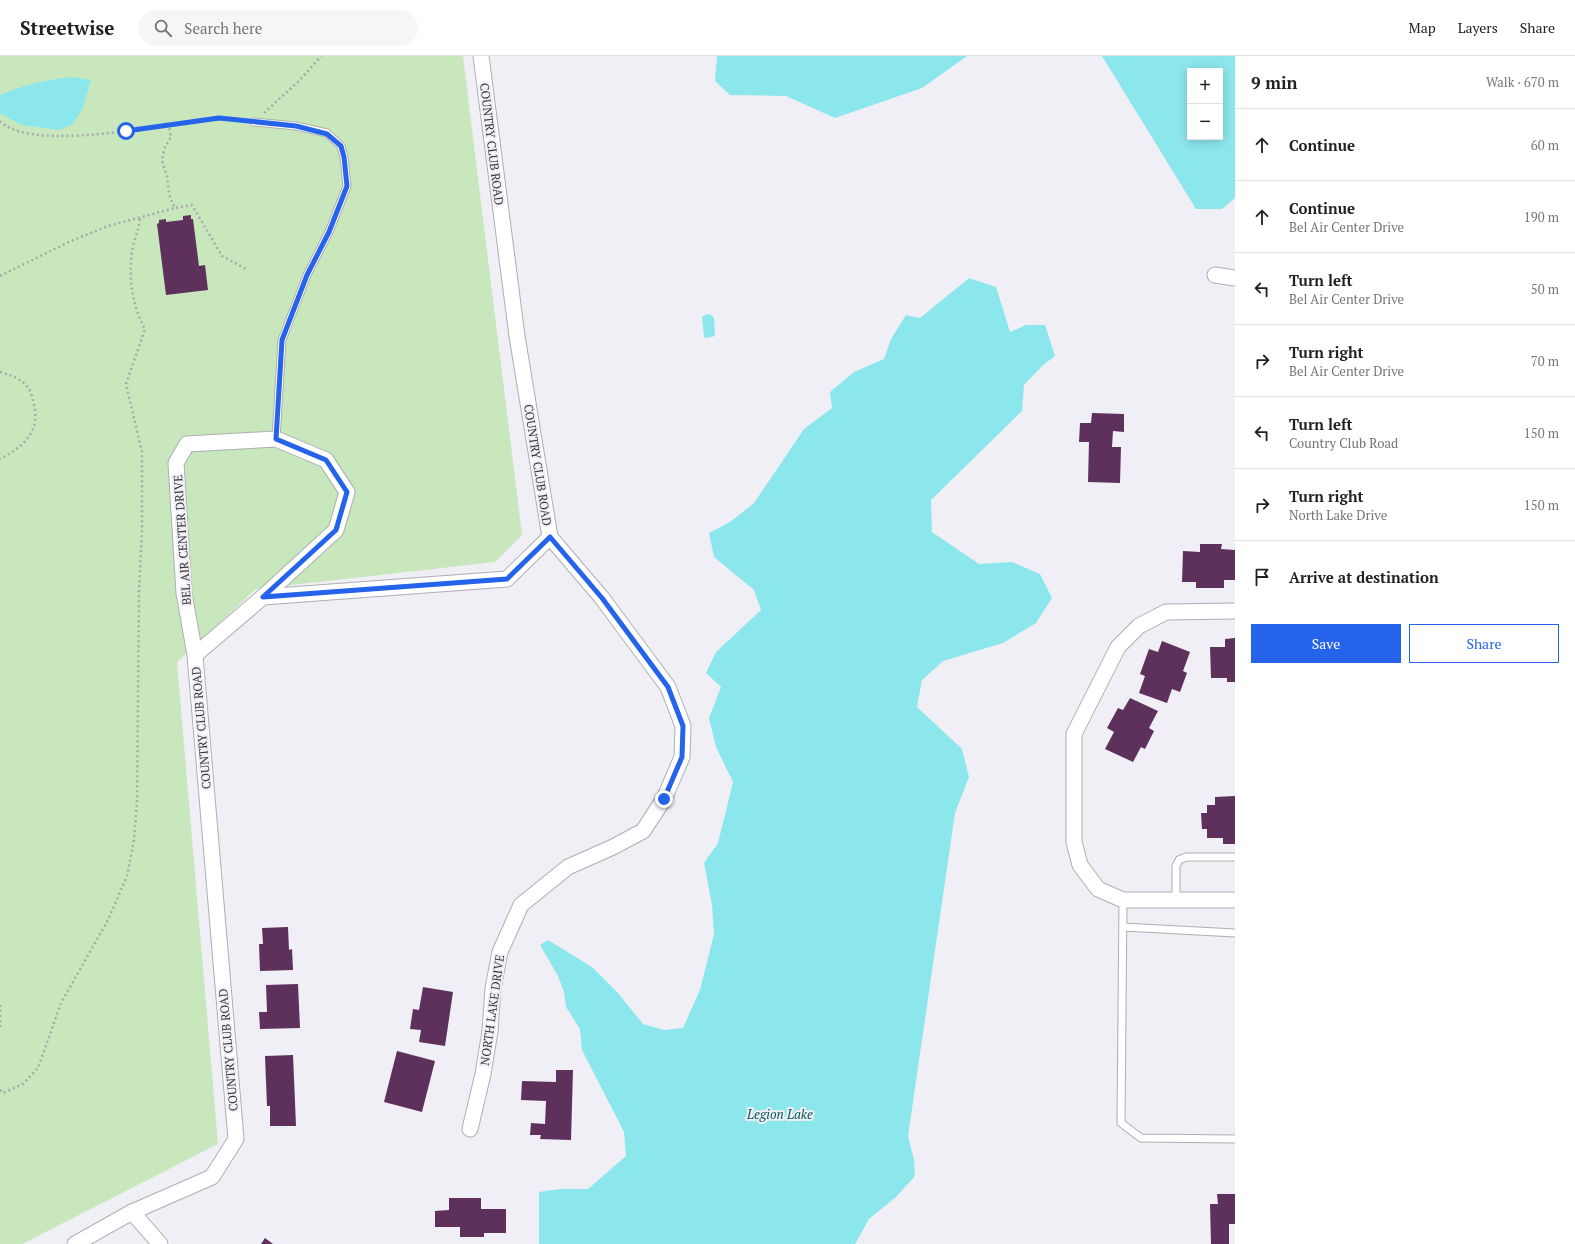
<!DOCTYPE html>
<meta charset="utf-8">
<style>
body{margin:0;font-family:"PT Serif",serif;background:#f6f6f6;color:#202124}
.controls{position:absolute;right:12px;top:12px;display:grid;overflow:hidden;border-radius:0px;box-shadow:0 2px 10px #0003}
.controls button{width:36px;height:36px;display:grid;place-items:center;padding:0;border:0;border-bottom:1px solid #e0e0e0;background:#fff;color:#202124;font:20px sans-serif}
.stop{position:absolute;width:12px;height:12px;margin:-9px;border:3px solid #2563eb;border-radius:50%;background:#fff}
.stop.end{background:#2563eb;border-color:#fff;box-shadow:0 1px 4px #0008}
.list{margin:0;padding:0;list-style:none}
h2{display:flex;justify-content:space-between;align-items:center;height:52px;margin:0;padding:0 16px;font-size:17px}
h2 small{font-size:13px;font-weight:400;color:#757577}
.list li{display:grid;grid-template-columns:26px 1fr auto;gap:12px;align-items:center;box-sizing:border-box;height:72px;padding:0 16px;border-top:1px solid #e0e0e0}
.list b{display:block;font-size:15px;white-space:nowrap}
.list p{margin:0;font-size:13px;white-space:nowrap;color:#757577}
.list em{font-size:13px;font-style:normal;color:#757577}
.actions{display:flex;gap:8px;padding:12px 16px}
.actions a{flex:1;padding:9px 0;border:1px solid #2563eb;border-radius:0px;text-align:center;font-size:14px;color:#2563eb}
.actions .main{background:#2563eb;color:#fff}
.icon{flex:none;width:22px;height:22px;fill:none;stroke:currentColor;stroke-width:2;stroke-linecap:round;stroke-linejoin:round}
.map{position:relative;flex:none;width:1235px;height:1188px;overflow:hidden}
header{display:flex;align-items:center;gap:24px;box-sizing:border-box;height:56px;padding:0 20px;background:#fff;border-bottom:1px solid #e0e0e0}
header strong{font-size:19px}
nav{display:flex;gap:22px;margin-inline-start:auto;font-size:14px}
.search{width:280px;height:36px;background:#f6f6f6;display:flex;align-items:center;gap:10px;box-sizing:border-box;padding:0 14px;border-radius:22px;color:#757577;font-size:15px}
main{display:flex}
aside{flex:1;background:#fff}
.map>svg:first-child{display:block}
.green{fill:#c9e7bd}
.water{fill:#8ce7ed;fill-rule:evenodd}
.building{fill:#5d315b}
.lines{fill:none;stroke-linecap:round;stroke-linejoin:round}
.service-casing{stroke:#aeaeb4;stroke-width:9}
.minor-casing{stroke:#aeaeb4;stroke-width:17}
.path{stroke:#a9a9ad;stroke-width:2.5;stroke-dasharray:2 3;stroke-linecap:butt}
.service{stroke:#fff;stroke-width:7}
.minor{stroke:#fff;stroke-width:15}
.route{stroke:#2563eb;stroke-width:5}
.labels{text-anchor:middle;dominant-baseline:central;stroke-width:4;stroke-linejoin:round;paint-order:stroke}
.street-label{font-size:12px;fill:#373739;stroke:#efeff5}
.water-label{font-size:13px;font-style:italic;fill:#03595d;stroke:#efeff5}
</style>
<header>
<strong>Streetwise</strong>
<div class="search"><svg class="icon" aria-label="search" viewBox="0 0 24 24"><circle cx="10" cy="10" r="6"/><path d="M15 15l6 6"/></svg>Search here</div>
<nav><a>Map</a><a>Layers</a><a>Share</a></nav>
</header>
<main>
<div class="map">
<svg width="1235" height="1188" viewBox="0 0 1235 1188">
<rect width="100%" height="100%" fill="#efeff5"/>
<path class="green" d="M0,0H463L522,479L495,506L256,533L177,606L218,1088L22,1188H0Z"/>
<g class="water">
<path d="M717,0H967L922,32L835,62L786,40L730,39L715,25Z"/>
<path d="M1102,0H1235V142L1222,153H1196ZM1190,15H1220V81H1190Z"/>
<path d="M70,21L91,24L82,54L72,69L59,74L21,69L0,57V39C23,29 45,24 70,21Z"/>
<path d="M969,222L996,231L1010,276L1026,269H1045L1055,300L1043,309L1024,329L1022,355L931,444L932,476L979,508L1012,506L1040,518L1052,542L1036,567L1003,587L943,605L922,624L917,651L962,693L969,721L955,757L908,1080L914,1104L915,1120L896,1141L869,1163L855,1188H539V1136L560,1133H588L626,1100L624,1076L582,994L580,973L566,951L564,936L558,920L540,889L548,884L592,911L618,937L643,968L664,974L683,972L700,934L714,878L712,849L704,807L718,787L733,726L716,691L709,662L721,631L706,617L716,596L761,554L754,534L714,501L709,477L730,466L754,447L804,373L832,352L830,336L854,316L884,303L891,283L906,259L920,262Z"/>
<path d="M710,258L714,262L715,280L706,282L704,281L702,261L705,259Z"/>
</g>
<g class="building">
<path d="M191,159V163H193L199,210L205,209L208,234L166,239L157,168L159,167V164L166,163V166L183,164V160Z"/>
<path d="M1092,357L1124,358V376L1113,375L1112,391H1121L1120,427L1088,426L1089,386H1079L1080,367H1091Z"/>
<path d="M1200,488H1222L1221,493L1235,494V524H1224V532H1196V526H1182L1183,495L1200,496Z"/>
<path d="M1235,582V626H1227V622H1211L1210,591H1225V583Z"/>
<path d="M1162,585L1190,596L1183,615L1187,617L1180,636L1172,633L1167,647L1139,637L1145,620L1140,618L1149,593L1158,596Z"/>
<path d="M1130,642L1158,655L1149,672L1154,675L1145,693L1141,691L1133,706L1105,693L1114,676L1107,672L1118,652L1123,654Z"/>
<path d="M1235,740V788H1223V782H1207V773H1202L1201,757H1207V749H1215V741Z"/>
<path d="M288,871L289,894L292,893L293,914L260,915L259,888H263L262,872Z"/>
<path d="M298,928L300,972L260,973L259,956H267L266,929Z"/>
<path d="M423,931L453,936L445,990L419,986L421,974L410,973L413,953L419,954Z"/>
<path d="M397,995L435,1005L422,1056L384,1046Z"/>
<path d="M293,999L296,1070H270V1050H267L265,1000Z"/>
<path d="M556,1014H573L571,1084L540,1083L541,1079H530L531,1067L545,1068L546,1045L521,1044L522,1025L556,1026Z"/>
<path d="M1217,1138H1235V1168H1229V1188H1211L1210,1148H1218Z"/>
<path d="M449,1142H481V1153H506V1177H484V1181H460V1171H435V1155L449,1154Z"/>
<path d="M265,1182L273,1188H261Z"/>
</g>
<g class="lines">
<defs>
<g id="service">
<path d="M254,66L296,70L327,77L341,90L344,101L347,130L329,176L307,219L282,284L276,383"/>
<path d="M1123,844L1121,1067L1141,1082L1235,1083"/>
<path d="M1176,844V810L1179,804L1186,801H1235"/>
<path d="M1123,871L1235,877"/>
</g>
<g id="minor">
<path d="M481,0L517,280L550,481"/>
<path d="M1215,219L1235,222"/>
<path d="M1235,555L1166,556L1139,570L1118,591L1074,678V786L1080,809L1098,833L1123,844H1235"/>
<path d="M195,599L263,541L507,523L550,481"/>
<path d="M470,1073L483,1018L490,975L493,932L500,896L521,849L568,811L613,791L643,775L664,743L682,701L683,670L668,631L602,542L550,481"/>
<path d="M132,1156L160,1188"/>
<path d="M75,1188L132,1156L212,1121L236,1083L195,599L184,537L176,407L187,388L276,383L326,404L347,436L336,474L263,541"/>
</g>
</defs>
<use href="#service" class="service-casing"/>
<use href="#minor" class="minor-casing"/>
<g class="path">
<path d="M264,57L300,24L321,0"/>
<path d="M0,65C26,93 133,74 169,69"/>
<path d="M245,65L219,62L169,69L171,81L165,91L162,104L167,121L170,142L175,152L192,149L222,200L248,214"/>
<path d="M0,220L71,185L108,170L175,152"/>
<path d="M0,316C10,319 23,323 29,333C31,336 32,341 33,345C42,374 24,391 0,403"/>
<path d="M0,949V972"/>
<path d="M0,1034L3,1037L23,1028L38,1012L61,947L108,864L127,820L134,784L137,745L139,535L142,474V396L126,328L145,273C131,248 127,214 134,186C137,177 139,171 140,162"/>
</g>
<use href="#service" class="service"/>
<use href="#minor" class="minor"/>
</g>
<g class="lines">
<path class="route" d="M126,75L219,62L296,70L327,78L341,90L344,101L347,130L329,176L307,219L282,284L276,383L326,404L347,436L336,474L263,541L507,523L550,481L602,542L668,631L683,670L682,701L664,743"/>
</g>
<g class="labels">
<g class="street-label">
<text transform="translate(492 88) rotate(83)">COUNTRY CLUB ROAD</text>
<text transform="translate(538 409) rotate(81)">COUNTRY CLUB ROAD</text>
<text transform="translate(182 484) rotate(-94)">BEL AIR CENTER DRIVE</text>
<text transform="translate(201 672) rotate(-95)">COUNTRY CLUB ROAD</text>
<text transform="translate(492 954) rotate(-82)">NORTH LAKE DRIVE</text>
<text transform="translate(228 994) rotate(-95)">COUNTRY CLUB ROAD</text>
</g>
<g class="water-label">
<text x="780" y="1058">Legion Lake</text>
</g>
</g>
</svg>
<div class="controls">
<button>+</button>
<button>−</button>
</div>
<div class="stop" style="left:126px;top:75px"></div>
<div class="stop end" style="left:664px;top:743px"></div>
</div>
<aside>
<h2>9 min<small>Walk · 670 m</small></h2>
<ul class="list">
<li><svg class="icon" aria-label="ahead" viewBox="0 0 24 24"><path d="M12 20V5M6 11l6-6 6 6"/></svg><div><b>Continue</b></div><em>60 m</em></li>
<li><svg class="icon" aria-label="ahead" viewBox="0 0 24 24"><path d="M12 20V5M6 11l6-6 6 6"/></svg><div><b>Continue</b><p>Bel Air Center Drive</p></div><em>190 m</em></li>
<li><svg class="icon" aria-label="left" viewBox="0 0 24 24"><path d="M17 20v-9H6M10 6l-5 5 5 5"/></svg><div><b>Turn left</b><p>Bel Air Center Drive</p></div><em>50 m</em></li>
<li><svg class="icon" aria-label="right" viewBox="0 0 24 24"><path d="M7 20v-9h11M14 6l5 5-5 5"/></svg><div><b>Turn right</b><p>Bel Air Center Drive</p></div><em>70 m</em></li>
<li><svg class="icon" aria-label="left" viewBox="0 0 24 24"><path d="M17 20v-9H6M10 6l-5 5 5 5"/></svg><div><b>Turn left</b><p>Country Club Road</p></div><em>150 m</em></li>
<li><svg class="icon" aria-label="right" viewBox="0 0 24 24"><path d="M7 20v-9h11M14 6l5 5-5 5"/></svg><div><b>Turn right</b><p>North Lake Drive</p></div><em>150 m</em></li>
<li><svg class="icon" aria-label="arrive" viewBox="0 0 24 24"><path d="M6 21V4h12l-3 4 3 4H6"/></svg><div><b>Arrive at destination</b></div></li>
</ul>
<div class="actions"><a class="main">Save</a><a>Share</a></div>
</aside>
</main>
